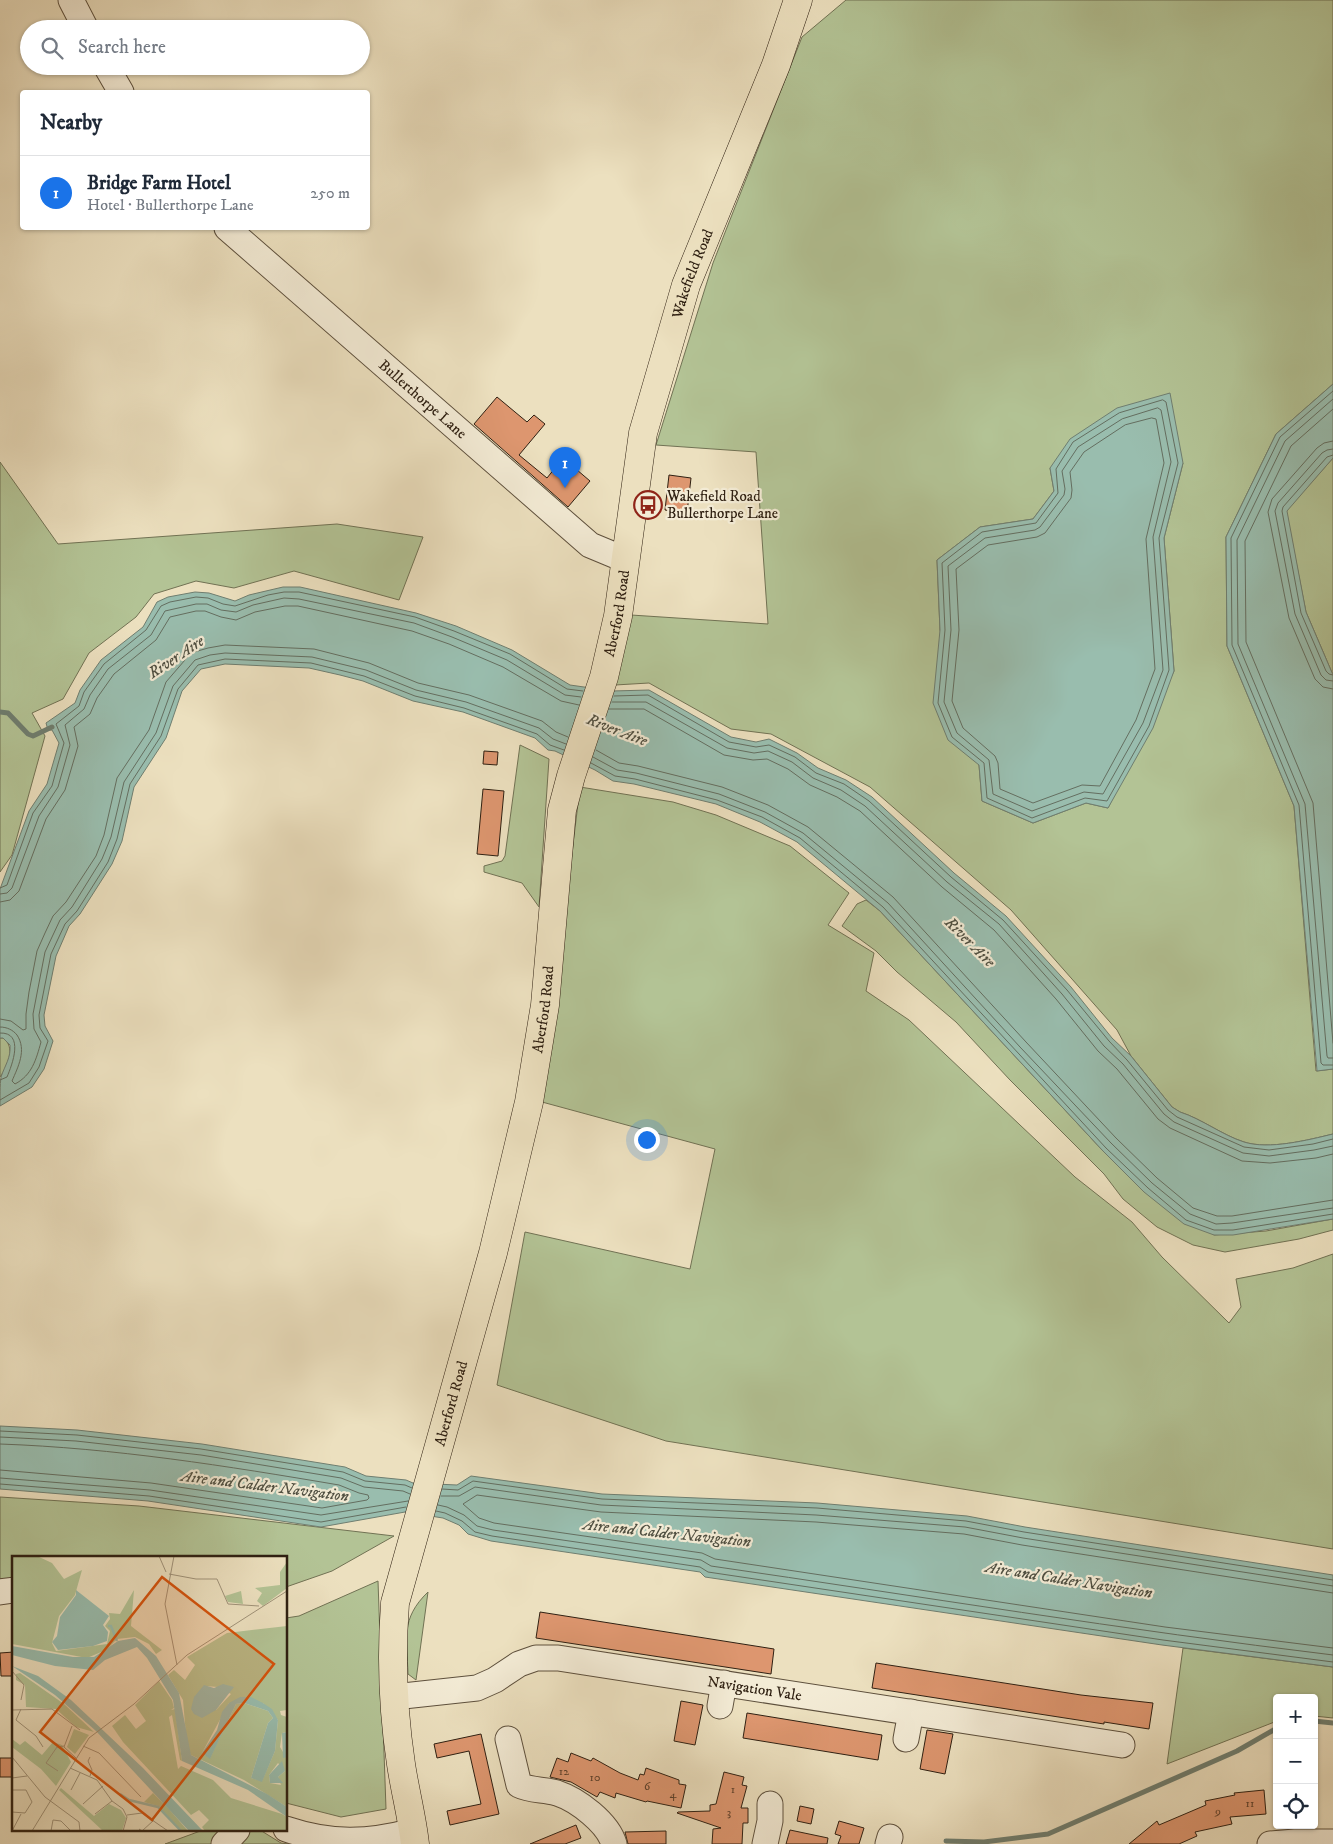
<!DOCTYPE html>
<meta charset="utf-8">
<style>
body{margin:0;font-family:"IM FELL DW Pica",serif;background:#f2f2f3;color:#1f2937}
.controls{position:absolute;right:15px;bottom:15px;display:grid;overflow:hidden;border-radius:5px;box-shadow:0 1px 4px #0004}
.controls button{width:45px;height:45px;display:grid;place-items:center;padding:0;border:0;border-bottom:1px solid #e0e1e3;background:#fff;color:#1f2937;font:25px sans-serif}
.you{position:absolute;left:646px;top:1139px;width:18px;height:18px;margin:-12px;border:4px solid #fff;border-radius:50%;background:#1a73e8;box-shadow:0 0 0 8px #1a73e833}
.badge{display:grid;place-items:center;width:32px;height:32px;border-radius:50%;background:#1a73e8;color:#fff;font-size:16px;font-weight:700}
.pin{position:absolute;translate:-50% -41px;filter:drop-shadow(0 1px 2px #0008)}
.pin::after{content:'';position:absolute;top:26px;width:18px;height:15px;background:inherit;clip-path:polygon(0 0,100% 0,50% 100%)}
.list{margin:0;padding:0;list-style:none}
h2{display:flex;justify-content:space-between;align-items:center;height:65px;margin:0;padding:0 20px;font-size:21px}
h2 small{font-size:16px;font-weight:400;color:#747a83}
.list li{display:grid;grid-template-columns:32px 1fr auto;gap:15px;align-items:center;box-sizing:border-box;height:75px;padding:0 20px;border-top:1px solid #e0e1e3}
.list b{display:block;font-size:19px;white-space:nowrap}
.list p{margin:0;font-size:16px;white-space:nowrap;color:#747a83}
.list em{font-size:16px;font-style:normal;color:#747a83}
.icon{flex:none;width:28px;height:28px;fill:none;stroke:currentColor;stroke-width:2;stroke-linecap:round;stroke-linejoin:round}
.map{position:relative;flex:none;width:1333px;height:1844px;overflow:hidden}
.search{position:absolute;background:#fff;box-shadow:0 1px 4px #0004;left:20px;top:20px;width:350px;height:55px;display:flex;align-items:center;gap:12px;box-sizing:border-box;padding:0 18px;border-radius:28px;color:#747a83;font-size:19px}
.panel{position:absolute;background:#fff;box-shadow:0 1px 4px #0004;left:20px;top:90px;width:350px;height:140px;border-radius:5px}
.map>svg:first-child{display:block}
.green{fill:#b3c395;stroke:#717254;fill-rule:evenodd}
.water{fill:#99bdae;stroke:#6f7e70}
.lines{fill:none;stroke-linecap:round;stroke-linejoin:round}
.shore{stroke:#646e60;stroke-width:1}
.stream{stroke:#6f7e70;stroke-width:5}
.building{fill:#dd966f;stroke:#2f2012}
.minor-casing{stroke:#5e503d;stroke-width:27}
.major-casing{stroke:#2f2012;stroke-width:29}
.minor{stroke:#f3ebd5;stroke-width:25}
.major{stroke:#ece0bf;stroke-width:28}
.labels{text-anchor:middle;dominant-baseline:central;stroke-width:4.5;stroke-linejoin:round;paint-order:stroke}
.number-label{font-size:12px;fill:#5a3e29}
.street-label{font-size:15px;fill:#2f2012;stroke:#f3ebd5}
.poi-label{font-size:15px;fill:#2f2012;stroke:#f3ebd5;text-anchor:start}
.water-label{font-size:16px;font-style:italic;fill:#4f4f41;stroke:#f3ebd5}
.inset-river{fill:none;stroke:#99bdae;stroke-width:2.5}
.inset-road{fill:none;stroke:#a0937a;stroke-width:1}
.view{fill:#d6530d;fill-opacity:0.15;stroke:#d6530d;stroke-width:2.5}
.inset-edge{fill:none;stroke:#2f2012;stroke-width:2.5}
</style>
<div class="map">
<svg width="1333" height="1844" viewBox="0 0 1333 1844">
<rect width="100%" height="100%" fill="#ece0bf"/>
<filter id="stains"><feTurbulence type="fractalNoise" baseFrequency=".004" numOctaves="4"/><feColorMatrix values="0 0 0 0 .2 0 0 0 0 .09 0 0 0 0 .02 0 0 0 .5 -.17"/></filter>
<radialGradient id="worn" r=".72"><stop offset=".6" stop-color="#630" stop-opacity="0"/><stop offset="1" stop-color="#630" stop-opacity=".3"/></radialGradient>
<g class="green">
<path d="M846,0H1333V384L1276,434L1226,537L1227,646L1294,806L1316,1071L1333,1069V1134C1308,1140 1269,1150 1244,1142C1222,1135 1202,1119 1180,1112L1172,1107L1131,1056L1117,1030L1011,910L870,787L771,734L731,729L649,683L615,685L631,615L768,624L756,452L656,445L713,263L802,37ZM1183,463L1164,538L1174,671L1108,808L1086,803L1033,823L982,801L979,765L940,630L937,560L980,527L1033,519L1054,491L1050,468Z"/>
<path d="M1333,458V675L1306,612L1286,511Z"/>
<path d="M0,462L58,544L337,524L423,537L399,600L294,571L234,588L196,581L154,594L136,617L89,653L63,699L32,713L45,736L12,855L0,872Z"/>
<path d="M520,745L549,759L539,907L522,883L484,872V866L502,861L505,856Z"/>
<path d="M580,787L673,802L716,815L790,846L849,893L828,925L874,953L866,991L909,1020L1075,1177L1132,1222L1162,1257L1229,1323L1241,1307L1236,1279L1293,1268L1333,1254V1549L666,1441L497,1385L525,1232L690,1269L715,1149L542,1102Z"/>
<path d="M866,900L880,911L1103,1151L1214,1235L1266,1231L1333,1219V1230L1299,1239L1225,1252L1193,1245L1157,1227L1123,1199L1104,1174L1010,1080L956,1022L897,972L876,951L842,926L857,904Z"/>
<path d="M0,1038H3C16,1047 8,1066 0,1077Z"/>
<path d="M0,1497L139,1506L394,1536L332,1571L286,1587V1558H14V1579H0Z"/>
<path d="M378,1581L386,1809L341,1817L286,1803V1618L299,1616Z"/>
<path d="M428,1592L416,1680L408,1674C407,1639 400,1619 428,1592Z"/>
<path d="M1183,1648L1333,1667V1718L1314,1716V1698H1277V1721L1167,1764Z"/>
<path d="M203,1830H260L281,1843L288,1844H165Z"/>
</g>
<g class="water">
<path d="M1333,384V458L1287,511L1306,612L1333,675V1069L1317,1071L1294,806L1227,646L1226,537L1276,434Z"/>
<path d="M1170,393L1183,463L1164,538L1174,671L1153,728L1108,808L1086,803L1033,823L982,801L979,765L948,740L933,703L940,630L937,560L980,527L1033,519L1054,491L1050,468L1070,439L1117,408Z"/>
<path d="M283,587H300L416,613L456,626L512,650L570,685L612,691L649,690L731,737L756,742L769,739L797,753L818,768L846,780L872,797L954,873L1006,916L1071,987L1112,1038L1131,1056L1172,1107L1180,1112C1202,1119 1222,1135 1244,1142C1269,1150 1308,1140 1333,1134V1219L1233,1235H1214L1184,1224L1144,1192L1103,1151L880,911L797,842L760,822L716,804L634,784L613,781L595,770L555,751L548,750L535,738L463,712L413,701L363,681L340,675L309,668L225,664L201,669L182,691L166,738L134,787L122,841L112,864L80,914L69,926L63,940L56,956L44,1015L45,1026L53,1041L44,1069L32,1087L0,1106C0,1098 0,1084 1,1077C5,1065 11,1058 10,1045L3,1038H0V889L29,811L47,784L59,743L52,730H48L46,723L75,703L80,690L101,660L143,627L157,602L168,597L195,592L209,593L235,601L249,595Z"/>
<path d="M0,1426L77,1430L202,1444L345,1467L366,1476L406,1480L413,1483L457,1485L471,1476L602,1494L817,1503L967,1516L1025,1527L1333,1575V1667L1162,1645L705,1577L700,1572L491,1541L468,1534L459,1525L443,1518L405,1512L321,1527L148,1501L0,1489Z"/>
</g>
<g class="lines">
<g class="shore">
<path d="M1333,391L1280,437L1231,538L1232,645L1299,805L1321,1063L1323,1065H1333"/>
<path d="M1333,399L1285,441L1237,540L1238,644L1305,804L1327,1056L1328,1058H1333"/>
<path d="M1163,400L1166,402L1178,463L1159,538L1169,670L1149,726L1107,801L1085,798L1032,818L987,798L984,763L952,737L938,703L945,630L942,563L982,532L1036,523L1058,493L1056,469L1073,442L1119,413Z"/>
<path d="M1158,408L1161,410L1171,462L1153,537L1163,670L1143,723L1103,794L1084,792L1032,811L993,794L989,760L957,733L944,702L951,630L948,566L985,538L1035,530L1040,527L1064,495L1065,489L1062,471L1078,447L1122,419Z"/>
<path d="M1333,409L1291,446L1245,541L1246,642L1313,803L1333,1043"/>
<path d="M1152,418L1156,419L1164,463L1146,539L1155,669L1136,720L1100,786L1082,785L1033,803L1000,789L998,763L995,756L963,728L952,701L959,630L956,569L988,545L1037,537L1045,533L1071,498L1072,490L1070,472L1084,452L1125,425Z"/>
<path d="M1333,441L1324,443L1317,448L1272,499L1268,512L1289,618L1315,679L1323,687L1333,689"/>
<path d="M1333,449L1327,450L1322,453L1278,503L1275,511L1295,614L1321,675L1326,680L1333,681"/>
<path d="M1333,455L1327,457L1283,507L1282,511L1301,613L1326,671L1329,674L1333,675"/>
<path d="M614,696L648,695L729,742L756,747L769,745L795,757L816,773L844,784L869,801L951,877L1003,920L1067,990L1109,1041L1127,1060L1168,1110L1177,1117L1244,1147L1269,1150L1313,1144L1333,1139"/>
<path d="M612,702H646L727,748L754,753L768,751L792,762L813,778L841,790L865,806L947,882L999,924L1062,994L1104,1046L1123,1064L1164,1114L1174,1122L1243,1153L1269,1156L1314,1150L1333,1146"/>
<path d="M609,709H644L724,755L753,760L767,759L788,769L810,785L837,797L860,811L942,887L994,930L1056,999L1098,1051L1117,1069L1158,1119L1170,1128L1242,1161L1270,1163L1316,1158L1333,1154"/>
<path d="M596,750L619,763L638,766L722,787L768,805L808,827L893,897L1026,1042L1116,1138L1157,1178L1193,1208L1217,1216H1232L1333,1200"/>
<path d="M593,757L617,770L636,773L719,794L765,812L803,833L888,903L1020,1047L1111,1143L1152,1183L1190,1214L1216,1224L1232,1223L1333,1208"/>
<path d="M591,763L615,776L635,779L717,800L762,817L800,838L883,907L1106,1148L1148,1188L1186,1220L1214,1230H1233L1333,1214"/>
<path d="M0,888L7,885L33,813L52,786L58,764L64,743L56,724L79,706L84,692L104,664L146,630L161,606L170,602L196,597L208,598L223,604L235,606L268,595L284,592H299L415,617L454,631L510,654L567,689L583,691"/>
<path d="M0,894L7,893L12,888L39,816L58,787L70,745L65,725L84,709L90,695L108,669L151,635L165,611L196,604H207L221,610L236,612L253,605L284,598L299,599L414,623L452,637L507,660L565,695L581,697"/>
<path d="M0,902L10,900L19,891L46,819L65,790L78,746L74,727L90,714L97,698L114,674L156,640L170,617L196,611H205L221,617L236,620L255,612L285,606H298L412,631L449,644L503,667L561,701L579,705"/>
<path d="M0,1019L11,1021L23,1030L26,1029V1014L29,992L37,951L45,933L53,916L66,902L96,856L104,835L117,778L149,730L166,682L191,653L208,648L225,645L314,649L369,663L418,683L469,695L542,721L556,732L568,737"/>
<path d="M0,1027C7,1027 13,1030 17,1035C27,1050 18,1067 12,1081L15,1084C32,1075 36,1060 41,1042L34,1029L33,1014L45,952L60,920L72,907L102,859L111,837L124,782L156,733L173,686L195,660L210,655L225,653L312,657L366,670L416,690L466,702L539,728L553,739L566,744"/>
<path d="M0,1033C25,1032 12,1065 7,1077L0,1080"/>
<path d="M0,1100L29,1083L39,1067L48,1041L40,1028L39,1015L51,954L65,924L77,911L108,862L117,839L130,784L161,736L178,689L198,665L225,659L311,663L364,676L415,696L464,708L537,734L550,745L564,750"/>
<path d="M0,1431L77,1435L201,1449L343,1472L365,1481L405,1485L412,1488"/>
<path d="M0,1437L76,1441L201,1455L341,1478L364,1487L403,1491L410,1494"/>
<path d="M0,1444C114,1448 227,1466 339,1485L359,1493L368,1495L369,1498L367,1500L322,1508L151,1483L0,1470"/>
<path d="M0,1478L150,1490L321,1515L408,1501"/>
<path d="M0,1484L149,1496L321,1522L406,1507"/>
<path d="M442,1489L458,1490L473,1481L602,1499L817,1508L966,1521L1024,1532L1333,1580"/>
<path d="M441,1496H459L475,1487L601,1505L816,1515L965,1527L1023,1538L1333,1586"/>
<path d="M438,1505L447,1507L464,1515L477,1526L493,1530L701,1560L711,1566C918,1596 1125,1630 1333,1655"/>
<path d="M436,1511L445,1513L462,1521L475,1532L492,1536L700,1567L708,1572L1163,1640L1333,1662"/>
<path d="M1333,1593L1022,1545L964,1534L816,1522L601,1512L477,1495L463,1504L479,1518L494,1523L702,1553L715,1559L1165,1627L1333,1648"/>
</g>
<g class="stream">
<path d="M0,712L8,713L28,734L33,736L52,727"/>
<path d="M1314,1721L1333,1723"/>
<path d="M946,1841L984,1842L1048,1834L1237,1751L1277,1728"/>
</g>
</g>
<g class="building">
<path d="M497,397L527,422L534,415L545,424L519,455L547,478L563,458L590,481L568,507L474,424Z"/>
<path d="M669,475L691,478L687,513L665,510Z"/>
<path d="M484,751L498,752L497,765L483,764Z"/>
<path d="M483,789L504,791L498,856L477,854Z"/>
<path d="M540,1612L774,1649L771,1674L536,1638Z"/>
<path d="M14,1652V1676H1L0,1653Z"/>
<path d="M876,1663L1081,1695L1153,1703L1149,1729L1104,1722V1724L1065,1718L872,1688Z"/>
<path d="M681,1701L703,1705L695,1745L674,1741Z"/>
<path d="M747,1713L882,1735L878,1760L743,1738Z"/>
<path d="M927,1730L953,1734L945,1774L920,1769Z"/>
<path d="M481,1734L499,1814L450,1825L447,1811L481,1804L469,1751L437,1758L434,1744Z"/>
<path d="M571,1753L591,1761L593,1758L620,1773L638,1780L640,1774L644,1775L646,1768L679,1780V1784L686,1785L681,1808L647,1801L646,1802L616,1793L615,1798L600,1792L597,1797L571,1782L550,1777L557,1758L568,1762Z"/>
<rect x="0" y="1758" width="14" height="19"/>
<path d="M724,1772L744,1777L742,1785L747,1786L741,1808H748V1823H743L742,1844H712L713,1829L721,1828L677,1813L678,1812L710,1811V1805L716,1804Z"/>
<path d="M1264,1790L1266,1814L1230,1817L1232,1824L1195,1832L1197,1836L1179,1844H1129L1157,1821L1159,1825L1206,1805L1205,1801L1235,1795L1234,1793Z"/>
<path d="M800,1806L814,1809L811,1824L797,1821Z"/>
<path d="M839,1821L864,1828L859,1844H838L841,1836L835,1834Z"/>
<path d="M576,1825L581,1838L565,1844H530Z"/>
<path d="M790,1830L828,1838L827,1844H786Z"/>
<path d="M666,1831V1844H628L625,1832Z"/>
</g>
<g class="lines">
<defs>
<g id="minor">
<path d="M71,0L86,29"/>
<path d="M106,66L121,92"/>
<path id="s1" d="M227,228L590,545L626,560"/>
<path d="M0,1592L14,1590"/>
<path id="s2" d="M394,1697L477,1688L495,1680L519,1664L536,1658H558L1122,1745"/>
<path d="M720,1706L724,1683"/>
<path d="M508,1739L519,1785C531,1791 544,1789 557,1793C578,1800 608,1823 614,1844"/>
<path d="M906,1739L911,1712"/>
<path d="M286,1829C331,1844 368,1843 413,1831"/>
<path d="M224,1844L237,1830"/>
<path d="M765,1844L770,1821V1804"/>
<path d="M888,1844L890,1837"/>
<path d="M1270,1844L1295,1842H1333"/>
</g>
<g id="major">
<path id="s3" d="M415,1844C412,1817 405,1791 401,1764C393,1711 391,1657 395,1603L493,1253L529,1102L545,1005L562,810L571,776L604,677L618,616L643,433L686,285L776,65L798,0"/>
</g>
</defs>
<use href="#minor" class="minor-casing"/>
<use href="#major" class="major-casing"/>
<use href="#minor" class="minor"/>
<use href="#major" class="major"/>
</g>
<defs>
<symbol id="bus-ring" viewBox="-11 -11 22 22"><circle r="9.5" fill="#f3ebd5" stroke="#8f2418" stroke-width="1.5"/><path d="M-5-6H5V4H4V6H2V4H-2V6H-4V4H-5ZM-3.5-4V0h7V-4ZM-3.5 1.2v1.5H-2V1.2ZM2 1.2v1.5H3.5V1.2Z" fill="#8f2418"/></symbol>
</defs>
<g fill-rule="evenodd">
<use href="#bus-ring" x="632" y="489" width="32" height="32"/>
</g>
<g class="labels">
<g class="number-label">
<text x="564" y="1771">12</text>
<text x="595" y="1777">10</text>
<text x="647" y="1786">6</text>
<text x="733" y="1789">1</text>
<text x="673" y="1794">4</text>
<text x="1250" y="1803">11</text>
<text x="1218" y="1811">9</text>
<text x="729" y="1812">3</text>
</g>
<g class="street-label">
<text stroke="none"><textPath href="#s3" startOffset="1609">Wakefield Road</textPath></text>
<text stroke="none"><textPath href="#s1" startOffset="260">Bullerthorpe Lane</textPath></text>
<text stroke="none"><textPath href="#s3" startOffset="1260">Aberford Road</textPath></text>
<text stroke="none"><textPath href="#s3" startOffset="855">Aberford Road</textPath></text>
<text stroke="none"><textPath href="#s3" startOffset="450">Aberford Road</textPath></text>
<text stroke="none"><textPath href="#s2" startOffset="371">Navigation Vale</textPath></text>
</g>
<g class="poi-label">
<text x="667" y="496">Wakefield Road<tspan x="667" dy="17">Bullerthorpe Lane</tspan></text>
</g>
<g class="water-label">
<text transform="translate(176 657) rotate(-34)">River Aire</text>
<text transform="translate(617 730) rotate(21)">River Aire</text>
<text transform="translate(970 942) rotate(45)">River Aire</text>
<text transform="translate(265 1486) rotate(7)">Aire and Calder Navigation</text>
<text transform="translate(667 1533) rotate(6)">Aire and Calder Navigation</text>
<text transform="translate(1069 1580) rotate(9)">Aire and Calder Navigation</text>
</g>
</g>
<g transform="translate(12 1556)">
<rect width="275" height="275" fill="#ece0bf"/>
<path d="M0,0H25L40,7L52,23L70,14L63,39L47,60L40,87L44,95L95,88L98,75L93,70L98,63L97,57L108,58L122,34L119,70L150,94L144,98L137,88L123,81L105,83L94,94L75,102L0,88ZM275,6V32L251,50L245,45L250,37L243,32L268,29V16ZM229,35L231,48L216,46L213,40ZM275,70V154L268,155L269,159L275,161V176L270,177L268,191L274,201L275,183V251L232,224L179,199L175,191L171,144L156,119L162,114L173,124L183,109L175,101L215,77ZM192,130L206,131L219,138L204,154L180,153ZM217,147H251L266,164L263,195L250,225L239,222L256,167L261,162L256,155L232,147L224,148L198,202L190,197ZM266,207L273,215L266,221L269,229L258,227L257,219ZM8,117L52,148L82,176L64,171L44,153L14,151L13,129L4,124V118ZM147,125L160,144L162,152L159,154L163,153L170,205L195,217L168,204L160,159L157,161L166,213L169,210L201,224L219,242L270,258L275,261V275H193L190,271L197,264L187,254L179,259L111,186L100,170L113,159L124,173L134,165L123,149ZM62,173L77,179L63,198L55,191ZM0,183L8,189L13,185L30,199L41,186L50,189L59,206L44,230L29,213L0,191ZM49,232L82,260L97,248L109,254L114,262L110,275H91L47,234ZM141,237L156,252L176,275H170L146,250L132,246Z" fill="#b3c395" fill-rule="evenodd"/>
<path d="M64,34L97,60L91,69L96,76L95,85L81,90L46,94L40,86L45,80L48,61L64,39ZM123,82L144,100L167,137L179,199L255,238L275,251V261L236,234L170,205L161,144L135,102L125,91L93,104L81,114L43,110L0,99V90L61,101H82L106,85ZM0,110L26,120L59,144L131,212L191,275H177L84,175L43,139ZM211,128L222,131L204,154L190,162L182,158L179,153L182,141L192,129L202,132ZM228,141H239L251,147L260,153L266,164L263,195L250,226L239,222L256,167L261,162L256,155L232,147L224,148L198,203L190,197L205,174L210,156L217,147ZM275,176V201L271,202L270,177ZM270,205L273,215L266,221L271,227H258L257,219Z" fill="#99bdae"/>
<path class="inset-river" d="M96,70H99L105,85M108,238L117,244L146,251L169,275"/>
<path class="inset-road" d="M147,0L154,16M162,0L153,48L165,109M157,18L184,23H205L216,48L247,50M0,115L12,129L9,144M9,153L4,164L24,180L31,191M0,154L40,153L68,174M60,170L52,191L64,202M71,190L87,197L129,241M0,201L33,241L67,266L68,275M58,212L85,224L100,245L111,253L115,261L111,275M46,215L34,207L45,191L52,190M78,220L80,214L76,205L78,201M0,222L15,220M0,234H14L20,246L13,257L0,256M59,234L68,217M71,248L91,230M83,258L100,245M115,259L130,257L156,275M127,273L130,275L142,264M0,275L9,258M20,275L77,182L122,148L175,99L275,35M39,275L41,264L49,265L59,275"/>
<path class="view" d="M150,21L262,108L140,264L28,176Z"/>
<rect width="275" height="275" class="inset-edge"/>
</g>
<rect width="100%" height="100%" filter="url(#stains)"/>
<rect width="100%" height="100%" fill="url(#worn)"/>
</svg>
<div class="controls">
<button>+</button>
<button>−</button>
<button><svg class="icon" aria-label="locate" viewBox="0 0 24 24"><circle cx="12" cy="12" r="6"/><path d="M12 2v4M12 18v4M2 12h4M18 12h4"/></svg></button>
</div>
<div class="you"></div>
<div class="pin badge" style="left:565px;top:488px">1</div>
<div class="search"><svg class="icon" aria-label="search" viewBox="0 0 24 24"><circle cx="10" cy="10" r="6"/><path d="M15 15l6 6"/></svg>Search here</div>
<section class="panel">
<h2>Nearby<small></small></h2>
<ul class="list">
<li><span class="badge">1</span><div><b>Bridge Farm Hotel</b><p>Hotel · Bullerthorpe Lane</p></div><em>250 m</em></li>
</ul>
</section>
</div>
